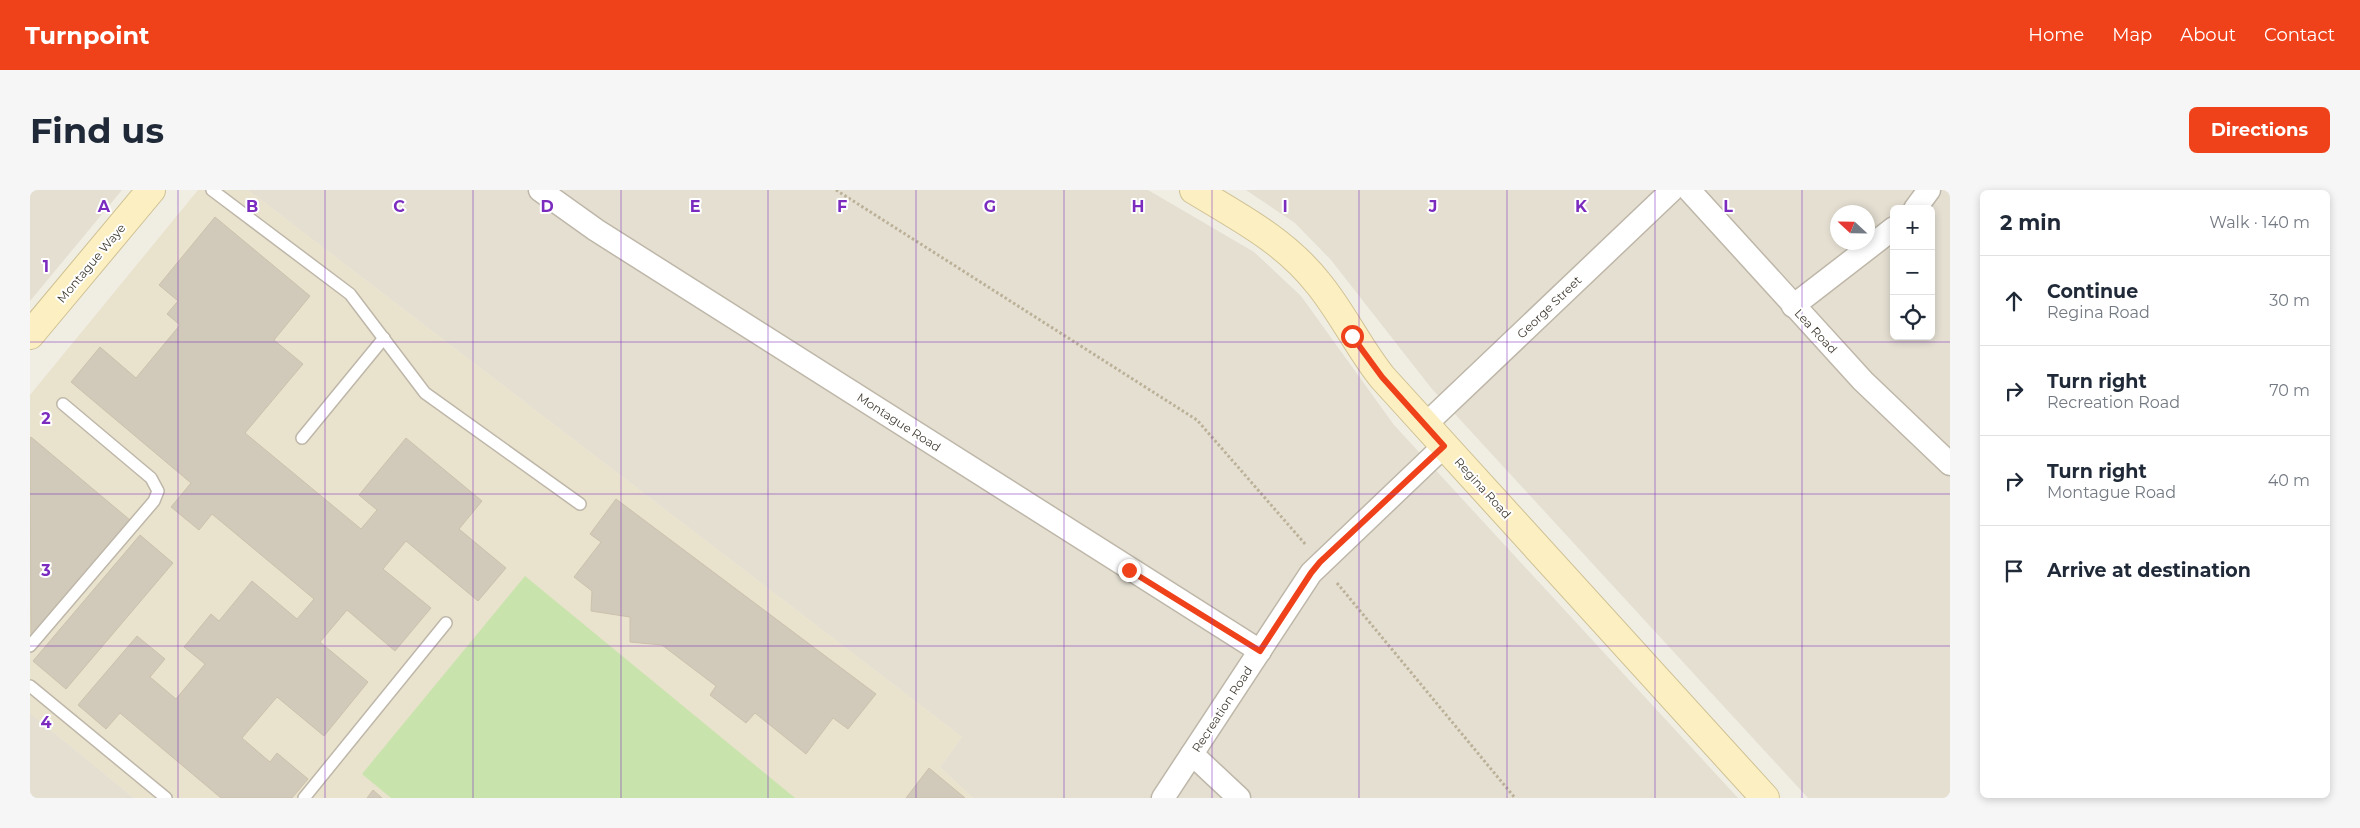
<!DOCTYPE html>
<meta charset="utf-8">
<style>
body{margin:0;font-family:Montserrat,sans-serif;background:#f6f6f7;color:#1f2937}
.controls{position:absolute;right:15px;top:15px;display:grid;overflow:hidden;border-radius:8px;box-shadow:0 2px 8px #0003}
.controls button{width:45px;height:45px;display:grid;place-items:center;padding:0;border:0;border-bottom:1px solid #e0e1e3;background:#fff;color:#1f2937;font:25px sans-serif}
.compass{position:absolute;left:1800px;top:15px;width:45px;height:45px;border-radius:50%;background:#fff;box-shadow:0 2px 8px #0003;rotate:292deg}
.stop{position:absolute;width:15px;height:15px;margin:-11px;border:4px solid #ef421b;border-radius:50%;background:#fff}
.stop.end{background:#ef421b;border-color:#fff;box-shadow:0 1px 5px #0008}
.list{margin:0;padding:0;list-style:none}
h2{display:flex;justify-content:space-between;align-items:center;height:65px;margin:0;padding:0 20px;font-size:21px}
h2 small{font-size:16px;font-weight:400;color:#747a83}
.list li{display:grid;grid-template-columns:32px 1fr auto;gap:15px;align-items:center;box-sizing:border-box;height:90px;padding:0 20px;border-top:1px solid #e0e1e3}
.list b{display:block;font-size:19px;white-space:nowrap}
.list p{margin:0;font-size:16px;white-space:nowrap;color:#747a83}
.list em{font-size:16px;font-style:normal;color:#747a83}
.icon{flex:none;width:28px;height:28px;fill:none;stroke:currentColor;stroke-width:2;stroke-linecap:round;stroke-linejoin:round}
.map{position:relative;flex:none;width:1920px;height:608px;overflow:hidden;border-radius:8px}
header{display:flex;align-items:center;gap:30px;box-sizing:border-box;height:70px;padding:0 25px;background:#ef421b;color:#fff}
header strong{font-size:24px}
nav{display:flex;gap:28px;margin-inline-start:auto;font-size:18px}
.intro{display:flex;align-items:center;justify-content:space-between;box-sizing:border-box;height:120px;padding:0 30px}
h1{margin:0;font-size:35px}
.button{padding:12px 22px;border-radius:8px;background:#ef421b;color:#fff;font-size:18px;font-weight:700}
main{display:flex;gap:30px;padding:0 30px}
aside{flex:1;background:#fff;border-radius:8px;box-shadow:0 2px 8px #0003}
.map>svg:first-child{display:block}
.residential{fill:#e4dfd1;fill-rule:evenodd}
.education{fill:#e9e2cd}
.green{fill:#c9e3ad}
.building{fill:#d1c9b9;stroke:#ccc1ac}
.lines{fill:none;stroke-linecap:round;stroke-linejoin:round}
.lane-casing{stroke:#beb7a9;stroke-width:14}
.street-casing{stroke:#beb7a9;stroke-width:25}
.secondary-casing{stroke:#cfc194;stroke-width:30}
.path{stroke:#bcb198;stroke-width:3;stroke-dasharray:2.5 2.5;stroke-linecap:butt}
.lane{stroke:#fff;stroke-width:11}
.street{stroke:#fff;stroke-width:22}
.secondary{stroke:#fcf0c2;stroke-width:28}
.route{stroke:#ef421b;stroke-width:6}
.grid{fill:none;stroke:#7b2cbf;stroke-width:1;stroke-opacity:0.55}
.labels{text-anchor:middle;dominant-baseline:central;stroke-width:4;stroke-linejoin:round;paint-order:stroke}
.street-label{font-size:12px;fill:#423d33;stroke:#fff}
.grid-label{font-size:16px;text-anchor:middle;font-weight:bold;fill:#7b2cbf;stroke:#fff;stroke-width:4;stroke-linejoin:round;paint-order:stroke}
</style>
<header>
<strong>Turnpoint</strong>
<nav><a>Home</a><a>Map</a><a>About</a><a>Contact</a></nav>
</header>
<div class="intro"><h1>Find us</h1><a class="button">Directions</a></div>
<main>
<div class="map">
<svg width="1920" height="608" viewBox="0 0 1920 608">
<rect width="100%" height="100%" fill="#f0ede3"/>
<g class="residential">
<path d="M0,0H92L0,111Z"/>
<path d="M218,0H1118L1224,62L1271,106L1364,235L1708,608H943L910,577L932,547Z"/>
<path d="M1216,0H1920V608H1778L1402,199L1301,70L1265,33ZM1864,19H1901V146H1864ZM1808,22H1838V52H1808Z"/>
<path d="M0,523L104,608H0Z"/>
</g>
<path class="education" d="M168,0H218L932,547L910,577L943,608H104L0,523V205Z"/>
<path class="green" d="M495,386L765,608H361L332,584Z"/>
<g class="building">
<path d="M185,27L280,106L244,150L273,174L215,243L331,339L347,320L329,305L376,248L452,311L429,339L476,378L448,411L376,351L353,379L401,418L365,461L317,420L290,452L338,492L294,546L247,507L212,548L240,572L247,563L278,589L262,608H191L90,523L76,539L48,515L107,446L135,469L120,487L146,509L175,474L154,457L181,424L189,431L222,391L267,429L284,409L182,324L169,340L141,317L161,293L41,192L70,157L106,188L150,135L137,124L148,111L129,95Z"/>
<path d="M1,247L100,330L1,448L0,249Z"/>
<path d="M586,309L846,504L818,539L803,528L776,564L725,523L716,533L680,505L686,496L632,455L600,452V427L561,421L562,401L544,387L571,352L560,344Z"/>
<path d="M110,345L143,373L36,499L3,471Z"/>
<path d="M899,578L935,608H876Z"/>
<path d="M343,600L352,608H337Z"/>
</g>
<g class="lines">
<defs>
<g id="lane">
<path d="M182,0L320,104L395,203L550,314"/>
<path d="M272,248L354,148"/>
<path d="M0,456L124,311L128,301L121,288L33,214"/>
<path d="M0,496L136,608"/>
<path d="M274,608L416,433"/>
</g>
<g id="street">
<path d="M510,0L566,40L1230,461"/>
<path d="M1659,0L1833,191L1920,274"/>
<path d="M1885,19L1899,0"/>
<path d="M1763,116L1864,38"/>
<path d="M1395,235L1642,0"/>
<path d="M1162,564L1209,608"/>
<path d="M1133,608L1281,383L1414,256"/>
</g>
<g id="secondary">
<path d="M1164,0C1209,27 1255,51 1288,93C1312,122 1328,157 1352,187L1735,608"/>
<path d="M0,145L121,0"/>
</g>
</defs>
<use href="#lane" class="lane-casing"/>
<use href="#street" class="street-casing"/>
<use href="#secondary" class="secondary-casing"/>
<g class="path">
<path d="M806,0L1167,230L1276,355"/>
<path d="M1307,393L1485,608"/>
</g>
<use href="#lane" class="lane"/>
<use href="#street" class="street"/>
<use href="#secondary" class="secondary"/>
</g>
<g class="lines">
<path class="route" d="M1099,380L1230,461L1281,383L1290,372L1414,256L1352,187L1322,146"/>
</g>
<path class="grid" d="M148,0V608M295,0V608M443,0V608M591,0V608M738,0V608M886,0V608M1034,0V608M1182,0V608M1329,0V608M1477,0V608M1625,0V608M1772,0V608M0,152H1920M0,304H1920M0,456H1920"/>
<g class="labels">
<g class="street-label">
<text transform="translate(61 73) rotate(-50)">Montague Waye</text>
<text transform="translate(1519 117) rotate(-44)">George Street</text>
<text transform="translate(1786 141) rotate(47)">Lea Road</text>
<text transform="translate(869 232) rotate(33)">Montague Road</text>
<text transform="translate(1453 298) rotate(48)">Regina Road</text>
<text transform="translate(1192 519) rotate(-57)">Recreation Road</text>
</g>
</g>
<g class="grid-label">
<text x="74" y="22">A</text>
<text x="222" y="22">B</text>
<text x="369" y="22">C</text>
<text x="517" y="22">D</text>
<text x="665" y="22">E</text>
<text x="812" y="22">F</text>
<text x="960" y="22">G</text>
<text x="1108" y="22">H</text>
<text x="1255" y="22">I</text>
<text x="1403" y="22">J</text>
<text x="1551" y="22">K</text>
<text x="1698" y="22">L</text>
<text x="16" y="82">1</text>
<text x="16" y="234">2</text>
<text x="16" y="386">3</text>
<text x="16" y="538">4</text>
</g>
</svg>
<div class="controls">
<button>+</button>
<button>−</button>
<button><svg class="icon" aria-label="locate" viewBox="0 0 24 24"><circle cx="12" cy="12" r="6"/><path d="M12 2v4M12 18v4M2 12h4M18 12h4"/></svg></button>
</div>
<svg class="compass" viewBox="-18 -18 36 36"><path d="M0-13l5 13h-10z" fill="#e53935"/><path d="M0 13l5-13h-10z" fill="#747a83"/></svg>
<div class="stop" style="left:1322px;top:146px"></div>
<div class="stop end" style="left:1099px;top:380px"></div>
</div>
<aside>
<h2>2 min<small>Walk · 140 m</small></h2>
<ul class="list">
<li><svg class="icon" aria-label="ahead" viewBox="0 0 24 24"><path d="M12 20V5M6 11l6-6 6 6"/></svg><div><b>Continue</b><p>Regina Road</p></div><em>30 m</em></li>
<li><svg class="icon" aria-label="right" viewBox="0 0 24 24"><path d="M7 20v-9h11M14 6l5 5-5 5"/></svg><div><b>Turn right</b><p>Recreation Road</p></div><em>70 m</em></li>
<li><svg class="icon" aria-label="right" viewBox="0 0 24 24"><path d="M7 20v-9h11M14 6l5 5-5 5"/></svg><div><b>Turn right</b><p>Montague Road</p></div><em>40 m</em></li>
<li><svg class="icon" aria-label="arrive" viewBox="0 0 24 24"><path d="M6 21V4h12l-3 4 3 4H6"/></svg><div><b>Arrive at destination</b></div></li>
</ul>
</aside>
</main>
